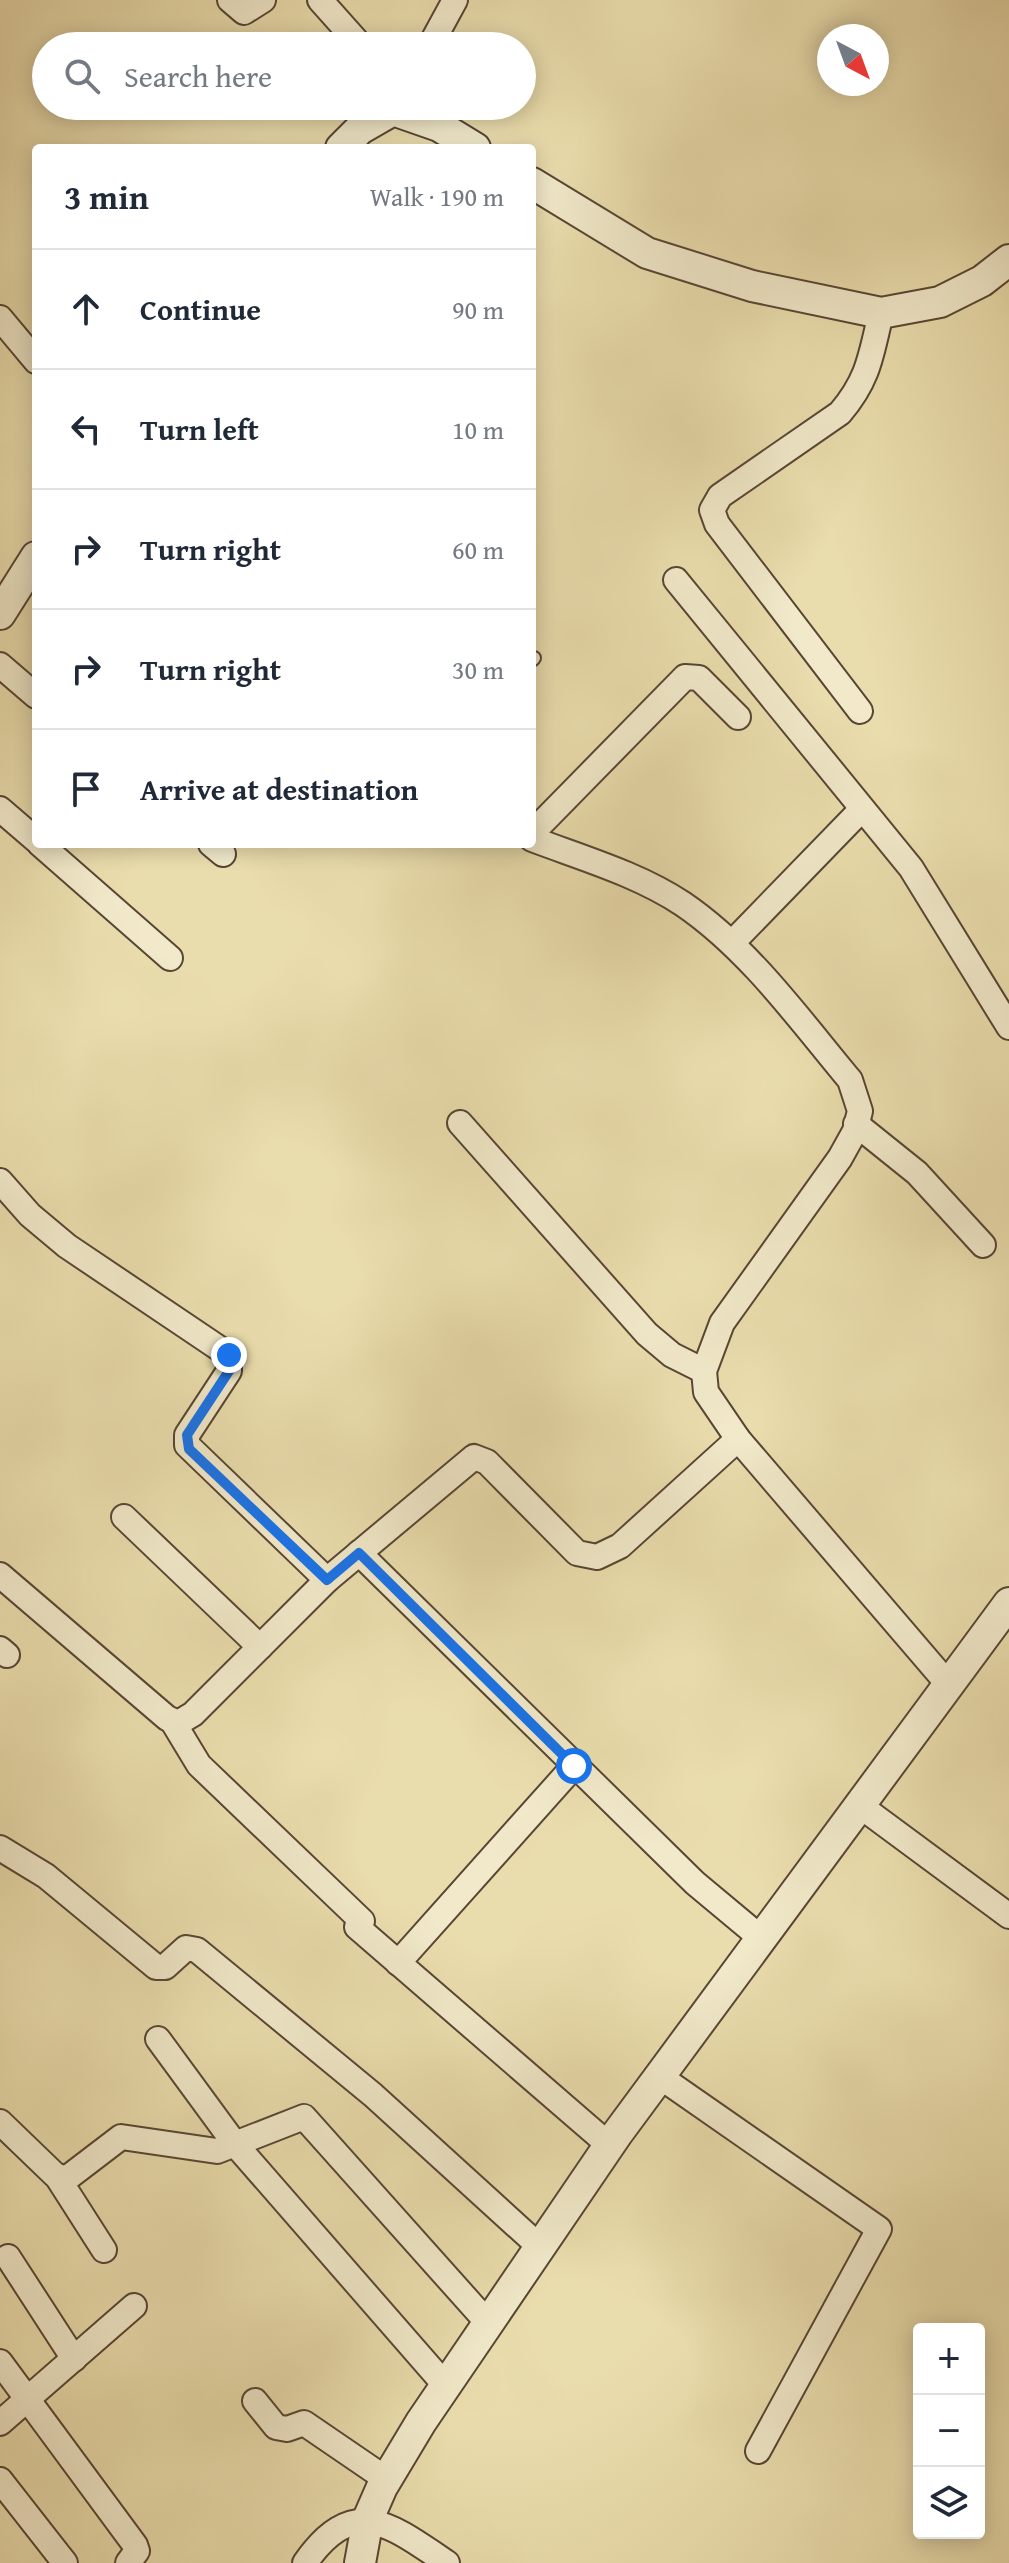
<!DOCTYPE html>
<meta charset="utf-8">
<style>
body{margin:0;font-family:"Gentium Book Plus",serif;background:#f2f2f3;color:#1f2937}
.controls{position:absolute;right:24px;bottom:24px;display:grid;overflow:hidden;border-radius:8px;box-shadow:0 4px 20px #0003}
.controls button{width:72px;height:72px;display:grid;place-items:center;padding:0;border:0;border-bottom:2px solid #e0e1e3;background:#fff;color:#1f2937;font:40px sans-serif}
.compass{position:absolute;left:817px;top:24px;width:72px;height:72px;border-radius:50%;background:#fff;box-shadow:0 4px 20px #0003;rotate:139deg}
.stop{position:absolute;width:24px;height:24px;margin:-18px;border:6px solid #1a73e8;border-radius:50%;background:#fff}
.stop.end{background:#1a73e8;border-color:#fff;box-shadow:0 2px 8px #0008}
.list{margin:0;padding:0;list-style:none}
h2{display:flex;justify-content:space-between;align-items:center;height:104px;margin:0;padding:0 32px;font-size:34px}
h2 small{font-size:26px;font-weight:400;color:#747a83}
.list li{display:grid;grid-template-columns:52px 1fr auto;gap:24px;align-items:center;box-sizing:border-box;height:120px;padding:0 32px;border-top:2px solid #e0e1e3}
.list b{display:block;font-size:30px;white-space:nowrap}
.list em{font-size:26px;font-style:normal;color:#747a83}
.icon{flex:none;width:44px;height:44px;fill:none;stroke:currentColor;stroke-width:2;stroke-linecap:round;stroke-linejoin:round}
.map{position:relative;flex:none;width:1009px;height:2563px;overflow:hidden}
.search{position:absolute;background:#fff;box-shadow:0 4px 20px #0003;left:32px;top:32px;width:504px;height:88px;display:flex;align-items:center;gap:20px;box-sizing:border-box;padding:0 28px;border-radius:44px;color:#747a83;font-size:30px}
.panel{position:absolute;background:#fff;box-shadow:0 4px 20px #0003;left:32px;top:144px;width:504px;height:704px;border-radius:8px}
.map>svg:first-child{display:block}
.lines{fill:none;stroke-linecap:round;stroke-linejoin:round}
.service-casing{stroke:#584634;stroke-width:16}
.minor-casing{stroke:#584634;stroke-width:28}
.tertiary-casing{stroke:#584634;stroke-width:34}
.service{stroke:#f1e9ca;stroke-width:12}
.minor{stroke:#f1e9ca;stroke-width:24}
.tertiary{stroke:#f1e9ca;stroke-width:30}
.route{stroke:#1a73e8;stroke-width:10}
</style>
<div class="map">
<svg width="1009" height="2563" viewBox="0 0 1009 2563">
<rect width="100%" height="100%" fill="#eaddad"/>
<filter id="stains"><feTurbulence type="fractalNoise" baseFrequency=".0025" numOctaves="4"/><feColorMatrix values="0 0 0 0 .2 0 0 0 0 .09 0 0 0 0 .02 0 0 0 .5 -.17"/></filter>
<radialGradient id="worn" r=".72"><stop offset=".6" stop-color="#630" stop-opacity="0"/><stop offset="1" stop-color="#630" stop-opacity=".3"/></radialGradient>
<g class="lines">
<defs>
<path id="service" d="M532,660L534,658"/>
<g id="minor">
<path d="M230,0L244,12L263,0"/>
<path d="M320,0L361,46"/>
<path d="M430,46L455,0"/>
<path d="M0,318L36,361"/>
<path d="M676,580L911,868L1009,1027"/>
<path d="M0,665L36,696"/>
<path d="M860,711L717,524L712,510L720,496L840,413C869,379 871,355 881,313"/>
<path d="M0,809L36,840"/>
<path d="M532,833L685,677L699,678L738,717"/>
<path d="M532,839C582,858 638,874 683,904C749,949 799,1019 850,1080L860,1111L855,1131L840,1158L722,1323L704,1371L706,1392L738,1439L948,1684"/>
<path d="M40,844L170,958"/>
<path d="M211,844L223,854"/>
<path d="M732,943L862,809"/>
<path d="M460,1123L647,1334L672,1355L704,1371"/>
<path d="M856,1124L917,1173L983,1245"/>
<path d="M0,1181L30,1215L67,1246L229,1355V1371L187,1435V1445L327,1580"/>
<path d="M124,1517L260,1647"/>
<path d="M359,1553L695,1883L761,1938"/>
<path d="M0,1575L167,1718L178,1723L193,1714L327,1580L474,1457L487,1462L577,1553L597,1557L620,1546L738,1439"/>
<path d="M0,1649L7,1655"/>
<path d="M173,1722L199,1765L362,1921"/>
<path d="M859,1805L1009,1916"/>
<path d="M0,1848L46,1876L156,1967H165L186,1948L197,1950L373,2095L540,2247"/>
<path d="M357,1927L609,2145"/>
<path d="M398,1963L574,1766"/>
<path d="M158,2039L235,2144L446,2386"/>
<path d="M659,2076L879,2229L758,2451"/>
<path d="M0,2122L55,2175L66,2179L121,2137L217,2151L304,2117L488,2323"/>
<path d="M58,2178L104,2250"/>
<path d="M8,2257L74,2359"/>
<path d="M0,2362L135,2545L137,2551L128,2563"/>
<path d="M255,2401L276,2427L287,2429L304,2423L386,2479"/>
<path d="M0,2423L134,2306"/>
<path d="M0,2480L65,2563"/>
<path d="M305,2563C353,2494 390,2524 447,2563"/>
</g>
<g id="tertiary">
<path d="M341,148L360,129L393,110L439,126L475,148"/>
<path d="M532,183L647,253L752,286L881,313L940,302L982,281L1009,260"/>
<path d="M0,614L36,557"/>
<path d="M360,2563L368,2519L382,2487L421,2422L617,2134L1009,1603"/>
</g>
</defs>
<use href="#service" class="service-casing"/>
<use href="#minor" class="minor-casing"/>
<use href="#tertiary" class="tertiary-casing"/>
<use href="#service" class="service"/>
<use href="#minor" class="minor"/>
<use href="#tertiary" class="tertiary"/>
</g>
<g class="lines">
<path class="route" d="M229,1355V1371L187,1435L189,1449L327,1580L359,1553L574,1766"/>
</g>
<rect width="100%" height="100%" filter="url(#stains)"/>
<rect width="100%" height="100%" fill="url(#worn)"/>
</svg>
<div class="controls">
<button>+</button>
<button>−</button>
<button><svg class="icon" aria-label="layers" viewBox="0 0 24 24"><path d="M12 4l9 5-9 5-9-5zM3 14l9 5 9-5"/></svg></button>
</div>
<svg class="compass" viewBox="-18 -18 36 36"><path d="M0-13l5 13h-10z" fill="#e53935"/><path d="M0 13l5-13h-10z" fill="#747a83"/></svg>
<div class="stop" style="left:574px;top:1766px"></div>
<div class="stop end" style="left:229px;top:1355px"></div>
<div class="search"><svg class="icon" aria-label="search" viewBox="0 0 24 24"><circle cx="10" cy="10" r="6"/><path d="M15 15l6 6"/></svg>Search here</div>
<section class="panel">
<h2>3 min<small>Walk · 190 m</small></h2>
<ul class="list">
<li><svg class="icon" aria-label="ahead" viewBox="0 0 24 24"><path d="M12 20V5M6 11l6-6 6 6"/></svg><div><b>Continue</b></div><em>90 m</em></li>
<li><svg class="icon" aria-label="left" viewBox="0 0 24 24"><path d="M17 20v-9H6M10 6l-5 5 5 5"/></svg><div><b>Turn left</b></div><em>10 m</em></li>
<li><svg class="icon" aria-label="right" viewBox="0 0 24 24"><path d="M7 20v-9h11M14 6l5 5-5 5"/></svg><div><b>Turn right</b></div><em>60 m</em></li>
<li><svg class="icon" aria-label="right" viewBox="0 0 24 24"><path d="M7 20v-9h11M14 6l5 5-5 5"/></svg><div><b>Turn right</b></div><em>30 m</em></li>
<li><svg class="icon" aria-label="arrive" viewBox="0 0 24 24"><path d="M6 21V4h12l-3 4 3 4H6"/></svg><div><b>Arrive at destination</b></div></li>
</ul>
</section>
</div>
